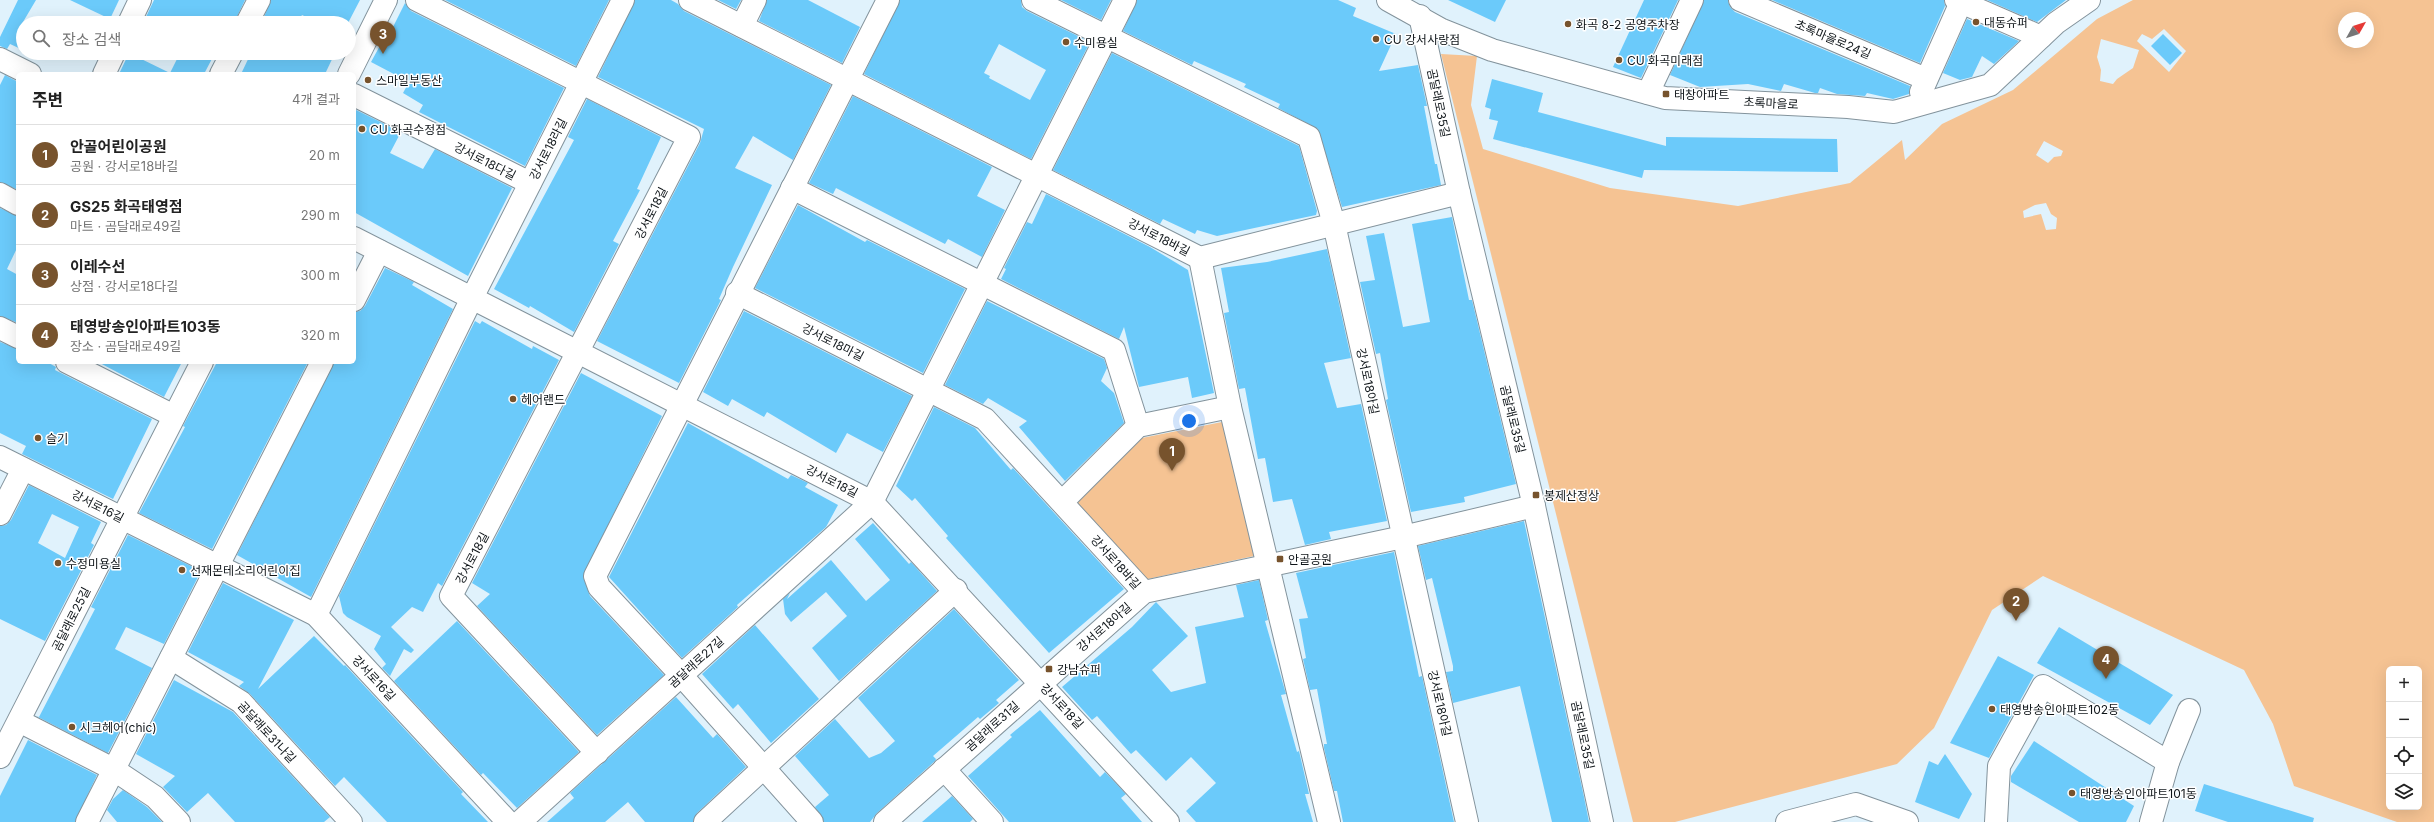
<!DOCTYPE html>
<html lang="ko">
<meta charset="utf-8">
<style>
body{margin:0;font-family:Inter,"Noto Sans KR",sans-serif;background:#f2f2f2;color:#222}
.controls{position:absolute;right:12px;bottom:12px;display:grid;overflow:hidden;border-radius:6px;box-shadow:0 4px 16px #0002}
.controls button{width:36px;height:36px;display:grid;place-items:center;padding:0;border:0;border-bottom:1px solid #e0e0e0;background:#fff;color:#222;font:20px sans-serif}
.compass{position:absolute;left:2338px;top:12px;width:36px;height:36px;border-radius:50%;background:#fff;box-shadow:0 4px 16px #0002;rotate:51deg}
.you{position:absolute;left:1189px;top:421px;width:14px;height:14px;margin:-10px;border:3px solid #fff;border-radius:50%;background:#1a73e8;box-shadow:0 0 0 6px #1a73e833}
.badge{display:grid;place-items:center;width:26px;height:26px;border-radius:50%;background:#77532d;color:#fff;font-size:13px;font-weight:700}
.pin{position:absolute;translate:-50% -33px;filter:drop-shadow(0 1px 2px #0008)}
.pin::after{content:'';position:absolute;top:21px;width:14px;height:12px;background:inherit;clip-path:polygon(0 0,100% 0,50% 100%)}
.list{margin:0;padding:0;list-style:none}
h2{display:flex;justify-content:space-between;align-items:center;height:52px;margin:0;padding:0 16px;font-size:17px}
h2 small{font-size:13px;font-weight:400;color:#767676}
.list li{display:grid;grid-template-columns:26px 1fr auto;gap:12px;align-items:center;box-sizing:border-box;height:60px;padding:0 16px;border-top:1px solid #e0e0e0}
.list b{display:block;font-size:15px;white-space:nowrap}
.list p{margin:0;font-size:13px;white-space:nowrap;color:#767676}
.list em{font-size:13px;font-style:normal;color:#767676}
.icon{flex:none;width:22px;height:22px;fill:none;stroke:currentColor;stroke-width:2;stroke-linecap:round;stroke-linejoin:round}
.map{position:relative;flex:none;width:2434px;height:822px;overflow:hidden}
.search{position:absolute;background:#fff;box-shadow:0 4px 16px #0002;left:16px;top:16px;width:340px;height:44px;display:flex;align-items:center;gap:10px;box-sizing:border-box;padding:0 14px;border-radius:22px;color:#767676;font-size:15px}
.panel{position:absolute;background:#fff;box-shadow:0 4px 16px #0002;left:16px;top:72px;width:340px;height:292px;border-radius:6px}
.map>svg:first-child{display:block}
.green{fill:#f5c393;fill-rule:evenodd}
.building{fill:#6bcafa;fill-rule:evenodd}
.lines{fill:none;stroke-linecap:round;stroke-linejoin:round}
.minor-casing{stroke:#83939c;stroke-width:24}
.minor{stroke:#fff;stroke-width:22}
.poi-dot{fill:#77532d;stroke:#fff;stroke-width:1.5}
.labels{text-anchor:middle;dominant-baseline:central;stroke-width:3;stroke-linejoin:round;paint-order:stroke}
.poi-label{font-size:12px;fill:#0f1519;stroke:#fff;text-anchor:start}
.street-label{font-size:12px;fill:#0f1519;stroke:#fff}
</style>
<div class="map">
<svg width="2434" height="822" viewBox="0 0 2434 822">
<rect width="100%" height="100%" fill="#e0f2fc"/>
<g class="green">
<path d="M2133,0H2434V822H2397L2294,786L2273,724L2244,670L2043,576L1992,610L1934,728L1897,764L1675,822H1633L1441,54L1477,56L1471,105L1483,149L1610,188L1738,206L1850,183L1902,140L1905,160L1942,124L2013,90L2097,19ZM2344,18H2368V42H2344ZM2164,29L2186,51L2169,72L2137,41L2142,34L2152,39ZM2101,39L2139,50L2133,68L2117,79L2113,84L2100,81L2101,70L2097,57ZM2044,141L2063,151L2061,156L2054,157L2048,163L2036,155ZM2046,203L2051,214L2057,218L2056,229L2046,230L2041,214L2024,218L2023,211L2035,205ZM2389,669H2419V807H2389Z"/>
<path d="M1222,422L1254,556L1143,580L1076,503L1142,438Z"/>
</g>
<g class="building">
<path d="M18,0H36L23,22V50L10,44L7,49L0,46V37Z"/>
<path d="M70,0H119L110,19Z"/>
<path d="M154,0H245L234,23H146L148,19L146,17Z"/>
<path d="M271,0H360L348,23H319L302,15L297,23H275L264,17Z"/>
<path d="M445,0H609L576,66Z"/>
<path d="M635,0H671L678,4L684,11L831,85L793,160L753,136L735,168L772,185L733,267L719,299L721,300L679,383L597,341L700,143L704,129L598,77Z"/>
<path d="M718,0H741L736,9Z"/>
<path d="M767,0H808L860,27L842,63L759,21Z"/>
<path d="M900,0H1021L1022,7L1027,11L1090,42L1031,159L864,74ZM999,44L1046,70L1030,100L989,78L990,76L984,73Z"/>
<path d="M1061,0H1111L1101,20Z"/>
<path d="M1137,0H1338L1356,8L1353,16L1396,34L1379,71L1418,65L1427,106H1424L1435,164H1437L1441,185L1342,207L1318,129L1278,108L1280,104L1244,87L1246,84L1194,61L1192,65L1123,31Z"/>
<path d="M1448,0H1506L1495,22Z"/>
<path d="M1644,0H1678L1641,78L1613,67Z"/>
<path d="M1704,0H1728L1730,7L1735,12L1910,86L1909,94L1893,99L1867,93L1865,96L1837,94L1820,88L1818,93H1815L1784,84L1781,91L1748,84L1700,87L1670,75Z"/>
<path d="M1772,0H1944L1945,6L1920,63Z"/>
<path d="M1987,0H2066L2037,22Z"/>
<path d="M405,3L411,11L564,88L525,166L419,112L423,105L403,93L409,82L371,62L382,42L385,43Z"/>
<path d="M1967,19L2019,41L1994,64L1982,56L1972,77L1960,80L1943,73Z"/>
<path d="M2163,34L2182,53L2170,65L2151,46Z"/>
<path d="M129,53L170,73L180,53H215L204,74H119Z"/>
<path d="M251,53H335L325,74H241Z"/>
<path d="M1112,53L1299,146L1317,211L1316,215L1217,236L1197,230L1195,234L1163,219L1160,224L1053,170Z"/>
<path d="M5,75L18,82V190L0,182V85Z"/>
<path d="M1492,79L1543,93L1538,112L1666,146V137L1837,139L1838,172L1644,170L1642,178L1493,139L1498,121L1489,119L1491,109L1485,107Z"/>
<path d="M853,96L992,167L977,196L1005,210L982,257L948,239L945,244L836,188L833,194L809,183Z"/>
<path d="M587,99L661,137L637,189L640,190L613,241L619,244L574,332L530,306L529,308L494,289L574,140L568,137Z"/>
<path d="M354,109L401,132L390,153L423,169L435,149L512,188L468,276L354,212Z"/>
<path d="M1046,194L1150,247L1188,270L1214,393L1192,398L1188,377L1139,387L1124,327L1119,339L1001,279L1006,269L1004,268L1027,222L1032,224Z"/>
<path d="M798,205L865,242L867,240L965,289L923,373L755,288Z"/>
<path d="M0,208L18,216V246L7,269L18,275V323L0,316Z"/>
<path d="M1452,217L1469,300H1472L1516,484L1464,497L1465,502L1411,512L1386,400L1388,399L1380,353L1376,354L1360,282L1375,280L1366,236L1384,233L1403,327L1430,322L1412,224Z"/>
<path d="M1327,249L1351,358L1324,363L1337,408L1361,404L1387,521L1329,532L1331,539L1305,545L1292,499L1273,502L1265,458L1258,459L1245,388L1239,389L1224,313L1229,312L1221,268L1267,262Z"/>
<path d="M385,268L414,282L412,285L453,309L311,597L237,555L334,362H354V312L360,311L365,306Z"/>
<path d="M987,301L1104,359L1107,368L1101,381L1114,393L1124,423L1065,481L1019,427L1027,421L988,398L983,404L945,385Z"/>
<path d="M744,311L912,396L883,452L847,433L836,453L767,412L764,417L732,399L728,406L703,392Z"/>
<path d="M475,321L480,324L482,321L532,349L533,346L559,360L442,586L438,583L423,612L412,607L391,627L414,650L411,653L404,649L390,676L382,668L386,664L374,649L381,636L347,617L343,613L339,596Z"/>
<path d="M0,342L18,349V362H47L56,367L55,370L152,419L113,499L22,454L26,446L0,433Z"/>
<path d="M98,362H182L164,397Z"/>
<path d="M217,362H308L212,549L139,513L185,427L183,426Z"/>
<path d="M581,373L662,416L583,576L590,596L664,675L597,735L477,606L490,594L472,583Z"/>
<path d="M934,407L975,428L1011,470L1013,468L1124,589L1049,653L946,538L948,536L915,498L912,501L896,486Z"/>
<path d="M688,423L788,479L791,475L806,482L808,483L805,487L838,505L826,527L737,605L738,607L682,658L609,577Z"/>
<path d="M29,485L101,522L91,543L94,545L45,641L0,619V526L6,525L11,520ZM52,514L79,527L65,558L38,543Z"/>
<path d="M1524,521L1584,797L1589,822H1552L1520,686L1453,703L1446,672L1453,671V666L1432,578L1426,580L1418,546Z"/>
<path d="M873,523L909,564L911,562L937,591L839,681L812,648L847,616L826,592L791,622L785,614L783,599L790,593L787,599L831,560L866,601L890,580L855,539Z"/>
<path d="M128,535L201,571L164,644L126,627L115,649L152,668L108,753L36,716L39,717L95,609L91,607Z"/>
<path d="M1394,552L1419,677L1422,676L1454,822H1343L1337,791H1334L1324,748V744H1327L1317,689L1310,690L1303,659L1306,658L1299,619L1308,618L1296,573Z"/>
<path d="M1259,580L1268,620L1265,621L1286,694L1281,695L1297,752L1299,751L1309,794H1305L1313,822H1196L1186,811L1216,783L1191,757L1166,781L1136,750L1131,754L1097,716L1092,720L1062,687L1132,627L1156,602L1188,636L1152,670L1171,692L1206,683L1195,627L1244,617L1236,585Z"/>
<path d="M223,583L294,620L258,689L314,636L344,666L345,665L463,792L461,794L488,822H387L344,777L335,786L250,694L239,686L244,682L188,652Z"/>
<path d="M954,609L1019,680L996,700L999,703L980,719L978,717L933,756L936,759L935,761L877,813L870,822H824L815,807L829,795L795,756L835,719L869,758L881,753L895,741L858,698Z"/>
<path d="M457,621L579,752L517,808L483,773L481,775L394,681Z"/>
<path d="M755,625L819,699L771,743L738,704L733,709L702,674Z"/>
<path d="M2059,627L2173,695L2150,725L2037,663Z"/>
<path d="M1998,656L2034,675L1989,758L1950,743Z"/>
<path d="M174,680L233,712L330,817L324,822H235L208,793L187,812L163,787L175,776L136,754Z"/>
<path d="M676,697L713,738L717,734L746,767L697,813L693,822H645L628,802L605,822H547L574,798L570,793Z"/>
<path d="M1040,710L1100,777L1105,772L1126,794L1121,798L1142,822H1009L968,776L1012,737L1010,735Z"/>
<path d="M28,740L97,775L75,822H0V796Z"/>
<path d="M2034,741L2134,806L2126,822H2079L2011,782V776Z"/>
<path d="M1945,754L1972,794L1959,819L1915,802L1929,761L1938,765Z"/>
<path d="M2204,784L2314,818L2313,822H2228L2195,811Z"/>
<path d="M123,790L147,807L162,822H117L107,810L113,799Z"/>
<path d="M952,796L973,819L970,822H922Z"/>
</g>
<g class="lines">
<defs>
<g id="minor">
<path d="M417,0L689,137L451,596L597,753"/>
<path d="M690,0L1200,258L1459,193"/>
<path d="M1033,0L1309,137L1334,224L1467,822"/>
<path d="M1388,0L1442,30L1492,50L1665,98L1848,107L1894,112L1990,85L2056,23L2089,0"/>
<path d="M1740,0L1926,79"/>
<path d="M1956,0L2041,37"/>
<path d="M1420,16L1459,193L1534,506L1602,822"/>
<path d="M129,23L140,0"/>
<path d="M247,23L259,0"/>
<path d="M742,26L755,0"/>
<path d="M0,59L30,74"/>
<path d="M104,74L114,53"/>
<path d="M221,74L232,53"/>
<path d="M349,74L386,0"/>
<path d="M1921,92L1962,0"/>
<path d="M1648,93L1692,0"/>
<path d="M354,95L530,183"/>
<path d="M792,188L1114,350L1138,426"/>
<path d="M0,194L18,204"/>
<path d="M354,238L872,502L1168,822"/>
<path d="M1200,258L1230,407L1329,822"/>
<path d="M737,293L985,419L1144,592"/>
<path d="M354,300L379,251"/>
<path d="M0,328L18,337"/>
<path d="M67,362L174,416"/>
<path d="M0,457L316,615L508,822"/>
<path d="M1063,501L1138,426L1230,407"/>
<path d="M0,514L23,469"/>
<path d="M316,615L472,298L623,0"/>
<path d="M171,658L241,702L351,822"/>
<path d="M19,721L113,769L155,797L179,822"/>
<path d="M0,757L202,362"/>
<path d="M944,769L992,822"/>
<path d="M87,822L322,362"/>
<path d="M520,822L872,502L1125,0"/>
<path d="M705,822L956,590"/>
<path d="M812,822L681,675L599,587L595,576L888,0"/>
<path d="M885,822L1144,592L1403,537L1534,506"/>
<path d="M1787,822L1856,804L1907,822"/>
<path d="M1996,822L1999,766L2043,686L2168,762"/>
<path d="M2151,822L2168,762L2189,710"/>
</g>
</defs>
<use href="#minor" class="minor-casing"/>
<use href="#minor" class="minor"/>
</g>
<g class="poi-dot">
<circle cx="1976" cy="22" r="4"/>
<circle cx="1568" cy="24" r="4"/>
<circle cx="1376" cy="39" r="4"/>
<circle cx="1066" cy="42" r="4"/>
<circle cx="1619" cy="60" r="4"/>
<circle cx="368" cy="80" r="4"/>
<rect x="1662" y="90" width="8" height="8" rx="2"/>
<circle cx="362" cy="129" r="4"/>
<circle cx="513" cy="399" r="4"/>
<circle cx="38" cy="438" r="4"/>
<rect x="1532" y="491" width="8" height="8" rx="2"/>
<rect x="1276" y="555" width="8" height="8" rx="2"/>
<circle cx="58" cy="563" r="4"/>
<circle cx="182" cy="570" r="4"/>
<rect x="1045" y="665" width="8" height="8" rx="2"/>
<circle cx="1992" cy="709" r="4"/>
<circle cx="72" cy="727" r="4"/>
<circle cx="2072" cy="793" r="4"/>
</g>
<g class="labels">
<g class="poi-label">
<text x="1984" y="22">대동슈퍼</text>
<text x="1576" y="24">화곡 8-2 공영주차장</text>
<text x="1384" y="39">CU 강서사랑점</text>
<text x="1074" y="42">수미용실</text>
<text x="1627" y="60">CU 화곡미래점</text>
<text x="376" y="80">스마일부동산</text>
<text x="1674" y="94">태창아파트</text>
<text x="370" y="129">CU 화곡수정점</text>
<text x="521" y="399">헤어랜드</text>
<text x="46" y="438">슬기</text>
<text x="1544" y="495">봉제산정상</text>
<text x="1288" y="559">안골공원</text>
<text x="66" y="563">수정미용실</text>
<text x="190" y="570">선재몬테소리어린이집</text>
<text x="1057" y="669">강남슈퍼</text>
<text x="2000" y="709">태영방송인아파트102동</text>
<text x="80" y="727">시크헤어(chic)</text>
<text x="2080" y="793">태영방송인아파트101동</text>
</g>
<g class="street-label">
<text transform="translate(1833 39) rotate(23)">초록마을로24길</text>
<text transform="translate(1439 103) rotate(78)">곰달래로35길</text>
<text transform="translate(1771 103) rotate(3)">초록마을로</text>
<text transform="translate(548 149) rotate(-63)">강서로18라길</text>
<text transform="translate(485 161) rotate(27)">강서로18다길</text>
<text transform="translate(651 213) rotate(-63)">강서로18길</text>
<text transform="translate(1159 237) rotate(27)">강서로18바길</text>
<text transform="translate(833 342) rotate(27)">강서로18마길</text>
<text transform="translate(1368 381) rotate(78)">강서로18아길</text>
<text transform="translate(1513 419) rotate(76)">곰달래로35길</text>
<text transform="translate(832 481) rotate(27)">강서로18길</text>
<text transform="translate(98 506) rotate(27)">강서로16길</text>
<text transform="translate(472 558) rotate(-62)">강서로18길</text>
<text transform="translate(1116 562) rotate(48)">강서로18바길</text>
<text transform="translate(71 619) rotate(-63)">곰달래로25길</text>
<text transform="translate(1104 627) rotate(-41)">강서로18아길</text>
<text transform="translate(696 662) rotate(-42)">곰달래로27길</text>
<text transform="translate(374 678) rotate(47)">강서로16길</text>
<text transform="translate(1440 703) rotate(77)">강서로18아길</text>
<text transform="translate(1062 706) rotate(47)">강서로18길</text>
<text transform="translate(992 726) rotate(-42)">곰달래로31길</text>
<text transform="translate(267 732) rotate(47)">곰달래로31나길</text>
<text transform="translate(1583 735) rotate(78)">곰달래로35길</text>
</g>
</g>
</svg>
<div class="controls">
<button>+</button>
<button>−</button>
<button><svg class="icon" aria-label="locate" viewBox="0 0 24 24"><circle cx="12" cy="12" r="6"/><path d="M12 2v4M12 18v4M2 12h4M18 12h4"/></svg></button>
<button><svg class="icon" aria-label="layers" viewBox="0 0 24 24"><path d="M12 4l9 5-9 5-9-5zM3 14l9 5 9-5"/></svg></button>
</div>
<svg class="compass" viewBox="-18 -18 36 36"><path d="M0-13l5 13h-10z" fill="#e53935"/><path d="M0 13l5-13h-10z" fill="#767676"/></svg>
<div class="you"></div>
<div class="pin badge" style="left:1172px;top:471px">1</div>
<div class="pin badge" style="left:2016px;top:621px">2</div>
<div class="pin badge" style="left:383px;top:54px">3</div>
<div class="pin badge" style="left:2106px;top:679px">4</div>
<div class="search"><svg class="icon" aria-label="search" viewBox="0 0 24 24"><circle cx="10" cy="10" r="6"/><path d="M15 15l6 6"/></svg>장소 검색</div>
<section class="panel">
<h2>주변<small>4개 결과</small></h2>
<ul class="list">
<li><span class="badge">1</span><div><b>안골어린이공원</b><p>공원 · 강서로18바길</p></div><em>20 m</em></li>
<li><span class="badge">2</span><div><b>GS25 화곡태영점</b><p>마트 · 곰달래로49길</p></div><em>290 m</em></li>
<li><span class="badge">3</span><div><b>이레수선</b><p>상점 · 강서로18다길</p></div><em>300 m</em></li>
<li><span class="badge">4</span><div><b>태영방송인아파트103동</b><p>장소 · 곰달래로49길</p></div><em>320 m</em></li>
</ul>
</section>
</div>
